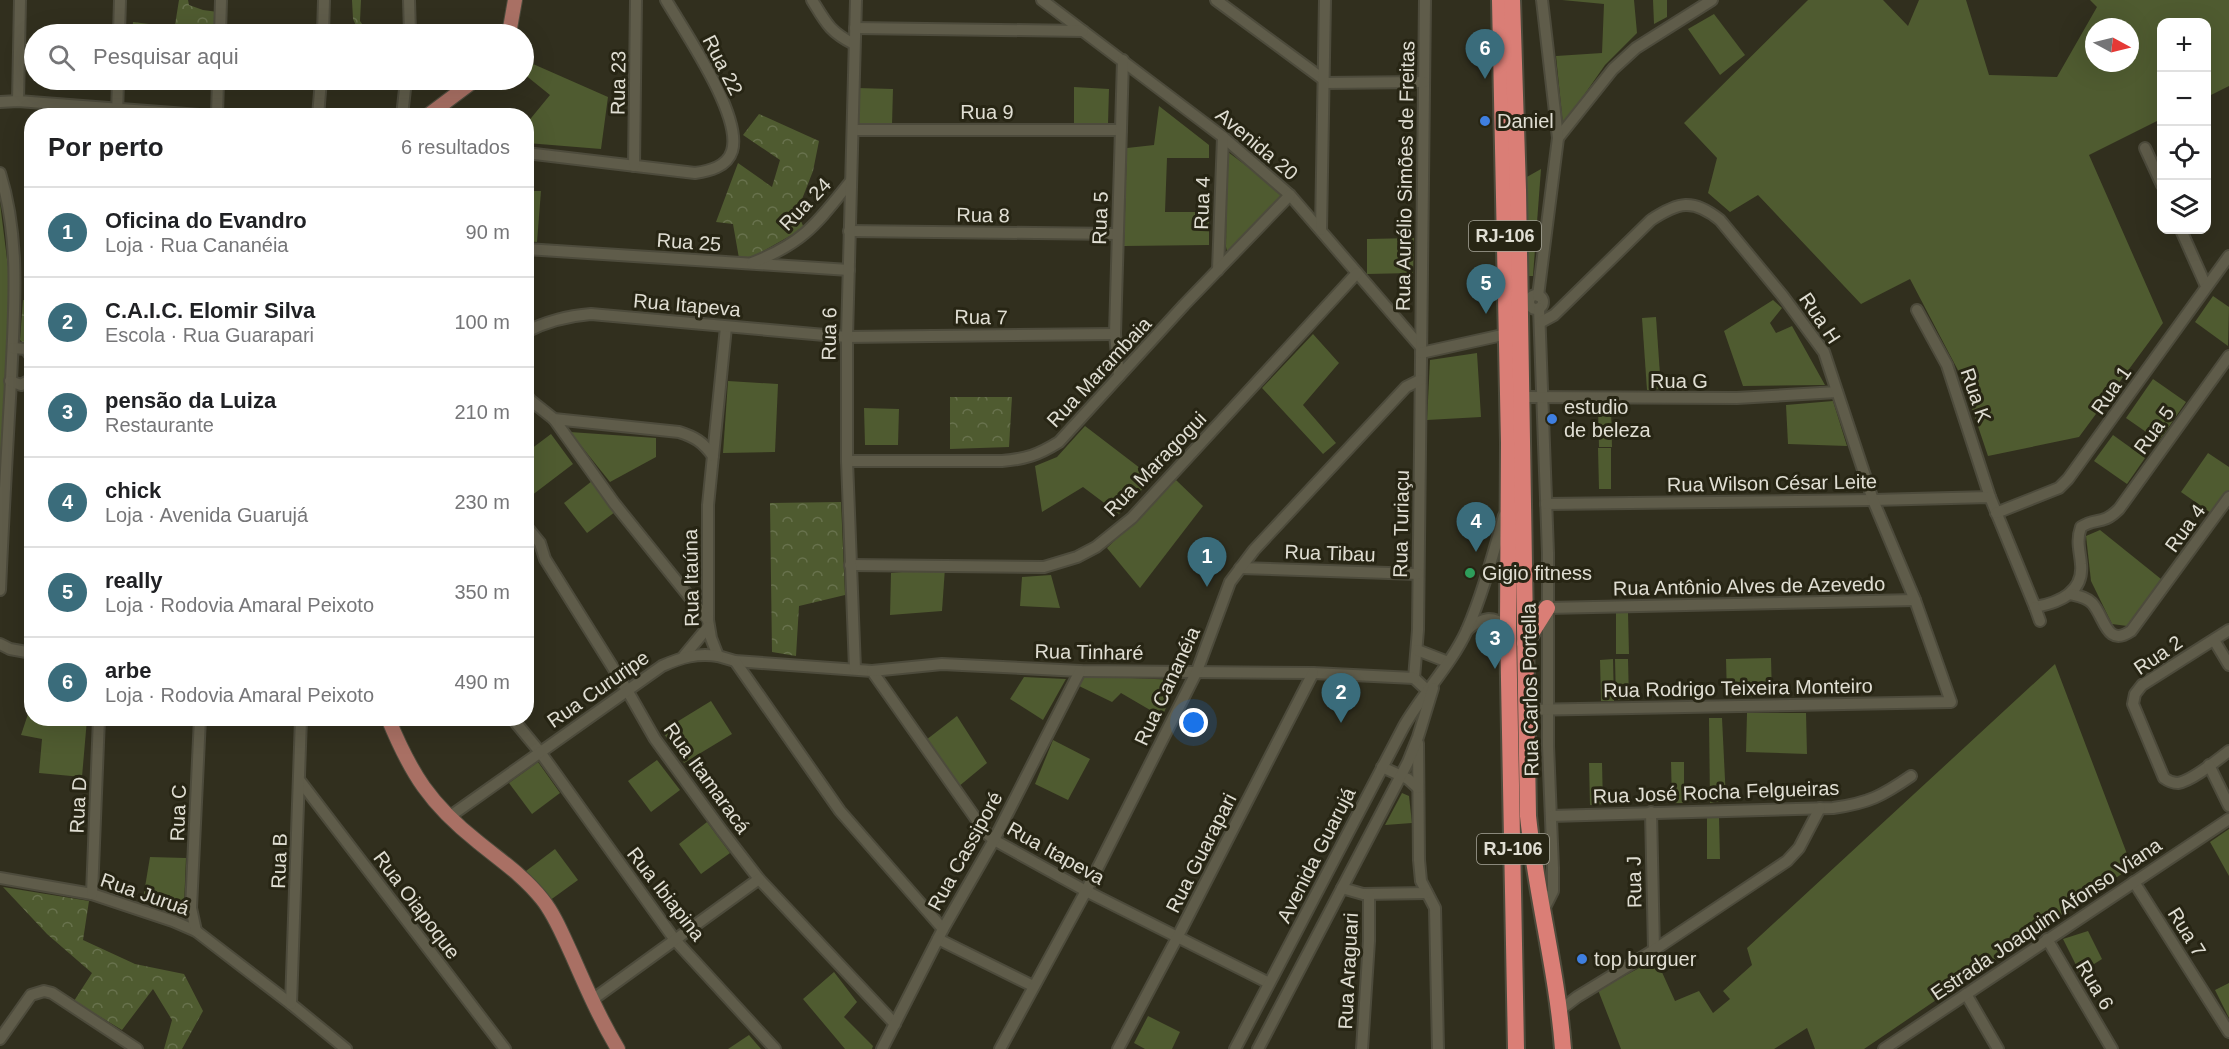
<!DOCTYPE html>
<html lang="pt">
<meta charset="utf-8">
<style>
body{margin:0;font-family:Arial,sans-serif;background:#f6f6f6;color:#202124}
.controls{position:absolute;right:18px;top:18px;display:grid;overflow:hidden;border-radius:12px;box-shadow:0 6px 24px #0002}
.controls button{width:54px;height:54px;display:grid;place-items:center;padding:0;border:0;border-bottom:2px solid #e0e0e0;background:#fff;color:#202124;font:30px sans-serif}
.compass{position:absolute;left:2085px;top:18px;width:54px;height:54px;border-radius:50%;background:#fff;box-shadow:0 6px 24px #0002;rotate:97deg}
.you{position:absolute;left:1194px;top:723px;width:21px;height:21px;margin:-15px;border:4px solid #fff;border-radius:50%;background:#1a73e8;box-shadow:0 0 0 9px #1a73e833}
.badge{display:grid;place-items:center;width:39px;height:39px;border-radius:50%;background:#3a6c7b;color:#fff;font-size:20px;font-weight:700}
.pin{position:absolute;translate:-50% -50px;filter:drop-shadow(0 2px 3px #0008)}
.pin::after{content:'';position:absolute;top:32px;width:21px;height:18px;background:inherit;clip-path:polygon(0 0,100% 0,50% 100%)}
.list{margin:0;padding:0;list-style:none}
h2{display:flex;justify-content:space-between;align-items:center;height:78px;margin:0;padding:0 24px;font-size:26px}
h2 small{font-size:20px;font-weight:400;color:#757577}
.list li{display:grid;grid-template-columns:39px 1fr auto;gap:18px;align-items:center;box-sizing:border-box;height:90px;padding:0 24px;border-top:2px solid #e0e0e0}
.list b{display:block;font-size:22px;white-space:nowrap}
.list p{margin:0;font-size:20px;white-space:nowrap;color:#757577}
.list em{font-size:20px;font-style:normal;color:#757577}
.icon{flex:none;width:33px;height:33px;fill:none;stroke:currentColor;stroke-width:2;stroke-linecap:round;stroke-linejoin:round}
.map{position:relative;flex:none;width:2229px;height:1049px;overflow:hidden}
.search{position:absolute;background:#fff;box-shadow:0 6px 24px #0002;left:24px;top:24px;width:510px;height:66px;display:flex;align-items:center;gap:15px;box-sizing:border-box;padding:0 21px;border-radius:33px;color:#757577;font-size:22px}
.panel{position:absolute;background:#fff;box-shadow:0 6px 24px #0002;left:24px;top:108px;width:510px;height:618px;border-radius:24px}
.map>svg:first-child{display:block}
.green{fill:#4f5b30;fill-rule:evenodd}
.forest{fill:url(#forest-crowns)}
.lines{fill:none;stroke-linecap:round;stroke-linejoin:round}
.minor-casing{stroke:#4d4b3c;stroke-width:14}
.major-casing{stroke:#4d4b3c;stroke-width:16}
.highway-casing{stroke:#4d4b3c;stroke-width:20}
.minor{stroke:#5f5c4a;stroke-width:10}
.major{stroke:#a97064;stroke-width:14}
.highway{stroke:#da7e76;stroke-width:16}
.shop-dot{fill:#3f7fe0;stroke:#272514;stroke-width:2}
.leisure-dot{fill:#2e9e5b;stroke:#272514;stroke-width:2}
.labels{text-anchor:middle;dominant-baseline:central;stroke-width:6;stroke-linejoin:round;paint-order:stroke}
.shield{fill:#272514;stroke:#a8a69a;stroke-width:1.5}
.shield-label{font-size:18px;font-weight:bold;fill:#e0ded3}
.street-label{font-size:20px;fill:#e0ded3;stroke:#272514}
.poi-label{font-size:20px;fill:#e0ded3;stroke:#272514;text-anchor:start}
</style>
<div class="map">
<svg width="2229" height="1049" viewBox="0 0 2229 1049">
<defs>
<pattern id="forest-crowns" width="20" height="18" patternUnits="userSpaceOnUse" patternTransform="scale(1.5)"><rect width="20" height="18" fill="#4f5b30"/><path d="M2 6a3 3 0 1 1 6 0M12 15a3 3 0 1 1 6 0" fill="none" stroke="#68724d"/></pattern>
</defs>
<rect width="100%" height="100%" fill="#312f1e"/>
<g class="green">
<path d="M1562,0H1634L1637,33L1605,65L1563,125L1556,56L1602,53L1604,4Z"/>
<path d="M1653,0H1667V17L1654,24Z"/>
<path d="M1808,0H1883L1908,26L1919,0H1966L1989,75L2057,77L2097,7L2090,0H2229V86L2207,97L2206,22H2162L2161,119L2089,155L2163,323L2079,437L1988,456L1961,376L1910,279L1861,304L1758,195L1730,212L1708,193L1717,158L1684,123ZM2094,27H2130V63H2094Z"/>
<path d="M1714,14L1745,55L1720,75L1688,29Z"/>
<path d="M524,60L608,97L601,149L527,143V123L550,95L524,74Z"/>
<path d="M1074,87L1109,89L1108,124L1074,125Z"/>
<path d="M857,88L893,89L892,125L858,126Z"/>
<path d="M1159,106L1209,145V158H1167L1165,212H1209V245L1124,246L1127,148L1154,145Z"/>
<path d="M1228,152L1280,191V201L1231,253L1227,251L1226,247L1227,155Z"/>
<path d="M1541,169L1533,276H1527L1525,178Z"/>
<path d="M527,191H541L537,242L527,241Z"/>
<path d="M0,203L9,275L8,358L0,468Z"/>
<path d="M1414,238L1413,273L1367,274V239Z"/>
<path d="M2213,296L2229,307L2228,346L2195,322Z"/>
<path d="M1773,300L1782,308L1770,323L1776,333L1792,326L1825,385L1743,386L1724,331Z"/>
<path d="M1656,317L1661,389L1647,390L1642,318Z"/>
<path d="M1313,334L1339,363L1303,405L1336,443L1323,454L1262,388Z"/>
<path d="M1477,353L1481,417L1427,420L1430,360Z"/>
<path d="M2153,379L2186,402L2159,441L2126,418Z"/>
<path d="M728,381L778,384L775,452L723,453Z"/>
<path d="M1833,401L1847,446L1788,444L1786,405Z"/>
<path d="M1598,406H1611L1612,447H1599Z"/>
<path d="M864,408L899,409L898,445H865Z"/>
<path d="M1085,426L1153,478L1119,514L1083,487L1042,512L1035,466L1057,457Z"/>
<path d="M570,432L656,438V457L610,482Z"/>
<path d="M551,434L573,464L527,499V471L531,468L527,461V452Z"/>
<path d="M2113,435L2145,458L2127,484L2094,461Z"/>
<path d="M1598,448H1611V489H1599Z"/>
<path d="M2208,453L2229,467V493L2214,515L2181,492Z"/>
<path d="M1176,480L1203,506L1140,588L1107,548Z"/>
<path d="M592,481L615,512L587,533L564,503Z"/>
<path d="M2100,530L2161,579L2127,626L2112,624L2091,581L2086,536Z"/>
<path d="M945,568L942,611L890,615L891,573Z"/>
<path d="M1051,575L1060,608L1020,606L1022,577Z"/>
<path d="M1616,613H1628L1629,654H1616Z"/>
<path d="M1771,658L1772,696L1727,697L1726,659Z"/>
<path d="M1613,659L1614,701H1601L1600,660Z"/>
<path d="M1615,659H1628L1629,700H1616Z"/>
<path d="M2055,664L2132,867L1864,1049H1815L1807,1028L1774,1049H1621L1598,990L1656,959L1675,1001L1699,991L1713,1013L1730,999L1723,991L1752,965L1747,948Z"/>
<path d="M1085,676L1178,680L1162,717L1121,693L1112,702L1079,686Z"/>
<path d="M1024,677L1066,679L1043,720L1010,699Z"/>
<path d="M711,701L732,734L684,763L662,731Z"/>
<path d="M29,711L31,712L32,718L87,719L82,777L39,773L42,739L21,735Z"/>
<path d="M1747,713H1806L1807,754L1746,752Z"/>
<path d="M957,716L987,763L958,787L926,740Z"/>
<path d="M1709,718H1722L1726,800L1710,803Z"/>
<path d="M1053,740L1090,759L1068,800L1035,784Z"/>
<path d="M657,760L680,790L651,812L628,781Z"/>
<path d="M538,762L560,793L532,814L509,783Z"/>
<path d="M1671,762H1684V803H1672Z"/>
<path d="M1589,763H1602L1603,804L1590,805Z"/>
<path d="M1402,793L1409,796L1412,823L1385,825Z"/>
<path d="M1707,818H1719L1720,859H1707Z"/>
<path d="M707,822L730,853L701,874L679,844Z"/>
<path d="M2229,829V876L2210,842Z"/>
<path d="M555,849L578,880L549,901L526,871Z"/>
<path d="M150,857L186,858L184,906L170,910L143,899Z"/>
<path d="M2088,931L2102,959L2080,973L2063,939Z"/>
<path d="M834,972L857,1002L844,1017L873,1046L872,1049H845L803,999Z"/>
<path d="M2229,983V1018L2215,990Z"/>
<path d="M1148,1016L1180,1032L1172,1049H1145L1134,1043Z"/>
<path d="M749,1035L761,1049H728Z"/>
</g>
<g class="forest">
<path d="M179,0H188L189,5L203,10L218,12L216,34H170L175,25Z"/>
<path d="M352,0H361L360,21L369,34H360L353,19Z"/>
<path d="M133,22L149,24L151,30L161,27L167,30V34H132Z"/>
<path d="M759,114L819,141L813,171L797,212L804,228L740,264L733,224L716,222L738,163L772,187L780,160L743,135Z"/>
<path d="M23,300L31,301V350L20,340Z"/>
<path d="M950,397H1012L1009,447L950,449Z"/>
<path d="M841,502L845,595L799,606L796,656L772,652L770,503Z"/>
<path d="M3,887L89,901L83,940L135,964L184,974L203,1011L182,1049H164L172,1020L153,989L122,1030L74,1001L92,973L47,934Z"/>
</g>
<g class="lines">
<defs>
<g id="minor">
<path d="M409,0L410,34"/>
<path d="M812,0C826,23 830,32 854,44"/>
<path d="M1042,0L1223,137L1290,195L1420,346"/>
<path d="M1216,0L1323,79"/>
<path d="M1425,0L1418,630L1414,678L1427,690"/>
<path d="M855,28L1083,31"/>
<path d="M119,34L120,0"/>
<path d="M220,34L221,0"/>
<path d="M323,34L324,0"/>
<path d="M1324,83L1424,82"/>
<path d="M18,101L20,0"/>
<path d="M0,102L18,101L212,116"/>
<path d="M117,116L118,80"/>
<path d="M217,116L218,80"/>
<path d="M318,116L321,80"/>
<path d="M402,116L406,80"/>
<path d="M853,130H1121"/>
<path d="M1558,138L1613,69L1636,48L1712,0"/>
<path d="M2145,148L2162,185"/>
<path d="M526,153L695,173C709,171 727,167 732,151C743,116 684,31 666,0"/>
<path d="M634,166L636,0"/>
<path d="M0,173C21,240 14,312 11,381C7,451 3,520 0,590"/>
<path d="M1321,230L1325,0"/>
<path d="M2181,230L2206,286"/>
<path d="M849,231L1117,234"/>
<path d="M526,249L849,270"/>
<path d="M752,263C805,242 817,223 851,181"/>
<path d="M1218,270L1223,137"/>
<circle cx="1536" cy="302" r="7"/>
<path d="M1538,296L1558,138L1542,0"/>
<path d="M1539,308L1548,553V746L1553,868V891L1543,911"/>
<path d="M1917,310L1947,365L1990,497"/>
<path d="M726,327L708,505V620L711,638L718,656L735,661L872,671L986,833L994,840L1086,891L1269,983"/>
<path d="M526,332C547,321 567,316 591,314L847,337L1115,334"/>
<path d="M13,348L26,349L32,358"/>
<path d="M1421,353L1507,334"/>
<path d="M1119,376L1115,334L1123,60"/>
<path d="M10,381L21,385L32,379"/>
<path d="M526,394L530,400L554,419L679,432C695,437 703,442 713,456"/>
<path d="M1521,397L1737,398L1837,392"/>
<path d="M554,419L614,503L708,620"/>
<path d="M847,461H1002C1026,459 1038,455 1059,442L1184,305L1290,195"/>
<path d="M1546,504L1873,500L1990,497L2035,607C2058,603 2084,593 2081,564C2080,551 2076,541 2081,527C2096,517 2102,526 2119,509L2229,356"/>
<path d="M1996,513L2059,488L2068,479L2229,256"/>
<path d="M526,526L540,543L545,559L627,690L655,739L722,831L759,879L895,1024"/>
<path d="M850,565L1044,567L1077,557L1096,547L1132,518L1357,273"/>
<path d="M1240,568L1418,574"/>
<path d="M2070,594C2078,596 2086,597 2092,603C2105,617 2106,648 2131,631L2229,497"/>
<path d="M2035,607L2040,621"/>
<path d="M1547,608L1915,600"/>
<path d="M1467,630C1482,617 1492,615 1508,627"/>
<path d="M2229,630L2142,685L2135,694L2133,704L2164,778C2168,781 2172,783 2178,783C2192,781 2217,760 2229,751"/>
<path d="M2214,640L2229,665"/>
<path d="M0,644L10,649L32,653"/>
<path d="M1417,650L1448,662"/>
<path d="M684,656L708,627"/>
<path d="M735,661L840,811L943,929"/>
<path d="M855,669L847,461V337L856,0"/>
<path d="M872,671L942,664L1080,671L1313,673L1414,678"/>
<path d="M1525,710L1951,702L1915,600L1873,500L1824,352L1782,295L1720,220C1693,198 1678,202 1651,220L1554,315L1541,322"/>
<path d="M512,718L540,752L675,940L775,1049"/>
<path d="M1418,743L1419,860L1421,881L1435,908L1438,1049"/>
<path d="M2209,765L2229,806"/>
<path d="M1382,767L1408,779L1418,788"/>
<path d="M300,781L505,1049"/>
<path d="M1651,812L1654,950"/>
<path d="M1551,816L1833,808C1869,803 1882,796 1911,776"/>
<path d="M449,817L662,666C682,657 697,653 718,656"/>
<path d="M0,878L92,894L173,921L196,931L291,1004L346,1049"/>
<path d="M2134,882L2229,1032"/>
<path d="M1342,888L1363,894L1427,893"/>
<path d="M92,894L99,718"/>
<path d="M196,931L191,908L200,718"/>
<path d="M938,939L1033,986"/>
<path d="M2047,939L2112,1049"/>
<path d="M1966,994L1998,1049"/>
<path d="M592,1000L759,879"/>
<path d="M291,1004L301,718"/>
<path d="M1560,1010L1577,997L1654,950L1787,861L1799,848L1820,808"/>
<path d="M0,1039L31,995L44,991L52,993L137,1049"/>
<path d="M882,1049L943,929L994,840L1080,671"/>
<path d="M1000,1049L1086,891L1197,671L1230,582L1254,550L1406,387L1420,380"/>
<path d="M1118,1049L1178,936L1313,673"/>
<path d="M1235,1049L1404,726C1423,693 1451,665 1467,630C1483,593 1493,554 1504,516"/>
<path d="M1258,1049L1408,762L1418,737L1433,688"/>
<path d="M1362,1049L1369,941V894"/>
<path d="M1884,1049L2229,819"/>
</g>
<g id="major">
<path d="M509,34L515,0"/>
<path d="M427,116L475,80"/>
<path d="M388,718C411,774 430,804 478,842C500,860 524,876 542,899C555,915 563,936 572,955C586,987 600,1019 618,1049"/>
</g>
<g id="highway">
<path d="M1500,0L1509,443L1508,627L1516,1049"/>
<path d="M1512,0L1518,190L1528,816C1536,894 1557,970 1563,1049"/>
<path d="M1525,643L1547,608"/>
</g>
</defs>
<use href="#minor" class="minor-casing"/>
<use href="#major" class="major-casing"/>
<use href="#highway" class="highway-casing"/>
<use href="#minor" class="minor"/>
<use href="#major" class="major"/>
<use href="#highway" class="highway"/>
</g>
<g class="shop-dot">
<circle cx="1485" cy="121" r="6"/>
<circle cx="1552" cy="419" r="6"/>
<circle cx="1582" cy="959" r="6"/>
</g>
<circle class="leisure-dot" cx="1470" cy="573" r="6"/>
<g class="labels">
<g class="shield">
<rect x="1469" y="221" width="72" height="30" rx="4.5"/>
<rect x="1477" y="834" width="72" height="30" rx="4.5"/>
</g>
<g class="shield-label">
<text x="1505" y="236">RJ-106</text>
<text x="1513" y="849">RJ-106</text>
</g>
<g class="street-label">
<text transform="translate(723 65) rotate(63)">Rua 22</text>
<text transform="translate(618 83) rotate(-89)">Rua 23</text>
<text x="987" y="112">Rua 9</text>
<text transform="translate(1257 144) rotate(40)">Avenida 20</text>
<text transform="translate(1405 176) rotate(-89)">Rua Aurélio Simões de Freitas</text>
<text transform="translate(1202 203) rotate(-88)">Rua 4</text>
<text transform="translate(805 204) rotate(-46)">Rua 24</text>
<text transform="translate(983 215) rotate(1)">Rua 8</text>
<text transform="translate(1100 218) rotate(-88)">Rua 5</text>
<text transform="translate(689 242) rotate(4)">Rua 25</text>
<text transform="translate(687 305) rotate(5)">Rua Itapeva</text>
<text transform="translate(981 317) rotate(1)">Rua 7</text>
<text transform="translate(1820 318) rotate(56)">Rua H</text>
<text transform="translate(829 334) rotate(-89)">Rua 6</text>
<text transform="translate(1099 372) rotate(-47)">Rua Marambaia</text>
<text x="1679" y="381">Rua G</text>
<text transform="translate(2111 390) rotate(-55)">Rua 1</text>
<text transform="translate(1976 395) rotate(71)">Rua K</text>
<text transform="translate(2154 430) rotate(-54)">Rua 5</text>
<text transform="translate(1155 464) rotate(-46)">Rua Maragogui</text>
<text transform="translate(1772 483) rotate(-1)">Rua Wilson César Leite</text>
<text transform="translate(1401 524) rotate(-89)">Rua Turiaçu</text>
<text transform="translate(2185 528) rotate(-54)">Rua 4</text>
<text transform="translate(1330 553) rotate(2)">Rua Tibau</text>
<text transform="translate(691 578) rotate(-91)">Rua Itaúna</text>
<text transform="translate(1749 586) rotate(-1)">Rua Antônio Alves de Azevedo</text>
<text transform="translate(1089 652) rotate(1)">Rua Tinharé</text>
<text transform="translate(2158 655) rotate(-34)">Rua 2</text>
<text transform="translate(1167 686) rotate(-65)">Rua Cananéia</text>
<text transform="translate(1738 688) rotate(-1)">Rua Rodrigo Teixeira Monteiro</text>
<text transform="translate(598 689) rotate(-35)">Rua Cururipe</text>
<text transform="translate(1530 690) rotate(-91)">Rua Carlos Portella</text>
<text transform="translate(707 778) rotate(54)">Rua Itamaracá</text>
<text transform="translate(1716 792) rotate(-2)">Rua José Rocha Felgueiras</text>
<text transform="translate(78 805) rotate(-87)">Rua D</text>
<text transform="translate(178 813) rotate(-88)">Rua C</text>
<text transform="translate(965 851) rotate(-61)">Rua Cassiporé</text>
<text transform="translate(1056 853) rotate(29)">Rua Itapeva</text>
<text transform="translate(1201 853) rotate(-63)">Rua Guarapari</text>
<text transform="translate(1316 855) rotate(-63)">Avenida Guarujá</text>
<text transform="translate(279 861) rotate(-88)">Rua B</text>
<text transform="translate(1634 882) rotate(-91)">Rua J</text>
<text transform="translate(145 894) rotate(19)">Rua Juruá</text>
<text transform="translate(666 894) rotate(52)">Rua Ibiapina</text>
<text transform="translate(417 905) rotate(53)">Rua Oiapoque</text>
<text transform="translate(2046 919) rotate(-34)">Estrada Joaquim Afonso Viana</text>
<text transform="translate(2187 932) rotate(58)">Rua 7</text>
<text transform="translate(1348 971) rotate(-87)">Rua Araguari</text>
<text transform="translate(2095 985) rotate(59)">Rua 6</text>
</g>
<g class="poi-label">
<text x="1497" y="121">Daniel</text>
<text x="1564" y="407">estudio<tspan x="1564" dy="23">de beleza</tspan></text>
<text x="1482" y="573">Gigio fitness</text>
<text x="1594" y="959">top burguer</text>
</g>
</g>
</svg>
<div class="controls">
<button>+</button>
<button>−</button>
<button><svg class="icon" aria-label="locate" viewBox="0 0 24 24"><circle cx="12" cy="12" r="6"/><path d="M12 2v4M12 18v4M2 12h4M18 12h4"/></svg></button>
<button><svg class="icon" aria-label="layers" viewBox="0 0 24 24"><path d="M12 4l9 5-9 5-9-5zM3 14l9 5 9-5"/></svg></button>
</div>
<svg class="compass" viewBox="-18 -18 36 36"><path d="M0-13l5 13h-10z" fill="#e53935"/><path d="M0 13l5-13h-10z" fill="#757577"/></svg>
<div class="you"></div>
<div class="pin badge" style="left:1207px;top:587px">1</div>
<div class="pin badge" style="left:1341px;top:723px">2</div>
<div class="pin badge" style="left:1495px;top:669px">3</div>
<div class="pin badge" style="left:1476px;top:552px">4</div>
<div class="pin badge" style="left:1486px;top:314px">5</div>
<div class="pin badge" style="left:1485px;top:79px">6</div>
<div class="search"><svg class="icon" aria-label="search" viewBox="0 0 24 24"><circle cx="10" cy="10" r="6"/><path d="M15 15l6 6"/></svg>Pesquisar aqui</div>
<section class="panel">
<h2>Por perto<small>6 resultados</small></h2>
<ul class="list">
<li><span class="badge">1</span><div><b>Oficina do Evandro</b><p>Loja · Rua Cananéia</p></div><em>90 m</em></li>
<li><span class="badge">2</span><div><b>C.A.I.C. Elomir Silva</b><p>Escola · Rua Guarapari</p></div><em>100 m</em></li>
<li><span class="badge">3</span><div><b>pensão da Luiza</b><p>Restaurante</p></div><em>210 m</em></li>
<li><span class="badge">4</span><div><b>chick</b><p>Loja · Avenida Guarujá</p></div><em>230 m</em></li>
<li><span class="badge">5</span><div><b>really</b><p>Loja · Rodovia Amaral Peixoto</p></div><em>350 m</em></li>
<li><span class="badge">6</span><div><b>arbe</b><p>Loja · Rodovia Amaral Peixoto</p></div><em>490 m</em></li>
</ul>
</section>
</div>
